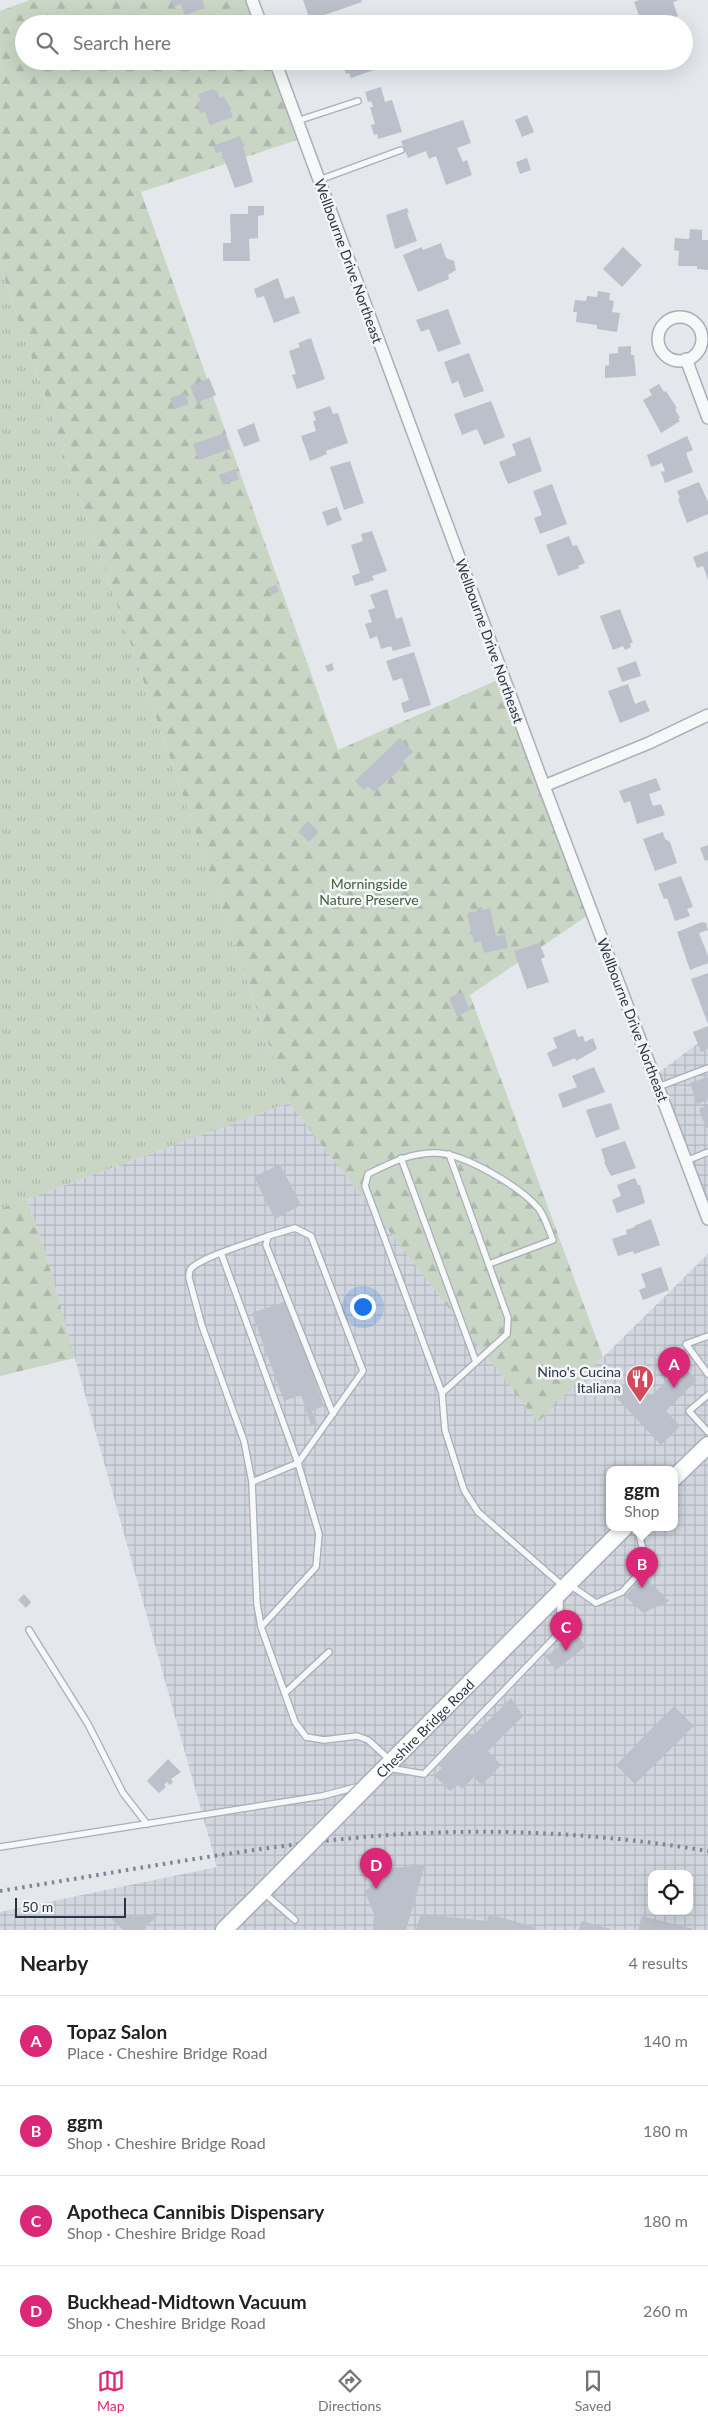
<!DOCTYPE html>
<meta charset="utf-8">
<style>
body{margin:0;font-family:Lato,sans-serif;background:#f6f6f6;color:#202124}
.controls{position:absolute;right:15px;bottom:15px;display:grid;overflow:hidden;border-radius:10px;box-shadow:0 5px 20px #0002}
.controls button{width:45px;height:45px;display:grid;place-items:center;padding:0;border:0;border-bottom:1px solid #e0e0e0;background:#fff;color:#202124;font:25px sans-serif}
.scale{position:absolute;left:15px;bottom:12px;width:111px;box-sizing:border-box;padding-left:5px;border:2px solid #2b3445;border-top:0;font-size:14px;line-height:18px;white-space:nowrap;color:#2b3445;-webkit-text-stroke:4px #f4f6f9;paint-order:stroke}
.you{position:absolute;left:362px;top:1306px;width:18px;height:18px;margin:-12px;border:4px solid #fff;border-radius:50%;background:#1a73e8;box-shadow:0 0 0 8px #1a73e833}
.badge{display:grid;place-items:center;width:32px;height:32px;border-radius:50%;background:#db2777;color:#fff;font-size:16px;font-weight:700}
.pin{position:absolute;translate:-50% -41px;filter:drop-shadow(0 1px 2px #0008)}
.pin::after{content:'';position:absolute;top:26px;width:18px;height:15px;background:inherit;clip-path:polygon(0 0,100% 0,50% 100%)}
.popup{position:absolute;left:606px;top:1466px;width:72px;height:65px;box-sizing:border-box;display:grid;place-content:center;border-radius:10px;background:#fff;filter:drop-shadow(0 1px 4px #0005);font-size:16px;white-space:nowrap;color:#757577}
.popup b{font-size:19px;color:#202124}
.popup::after{content:'';position:absolute;left:50%;top:100%;margin-left:-10px;border:10px solid transparent;border-top-color:#fff}
.list{margin:0;padding:0;list-style:none}
h2{display:flex;justify-content:space-between;align-items:center;height:65px;margin:0;padding:0 20px;font-size:21px}
h2 small{font-size:16px;font-weight:400;color:#757577}
.list li{display:grid;grid-template-columns:32px 1fr auto;gap:15px;align-items:center;box-sizing:border-box;height:90px;padding:0 20px;border-top:1px solid #e0e0e0}
.list b{display:block;font-size:19px;white-space:nowrap}
.list p{margin:0;font-size:16px;white-space:nowrap;color:#757577}
.list em{font-size:16px;font-style:normal;color:#757577}
.icon{flex:none;width:28px;height:28px;fill:none;stroke:currentColor;stroke-width:2;stroke-linecap:round;stroke-linejoin:round}
.map{position:relative;flex:none;width:708px;height:1930px;overflow:hidden}
.search{position:absolute;background:#fff;box-shadow:0 5px 20px #0002;left:15px;right:15px;top:15px;height:55px;display:flex;align-items:center;gap:12px;box-sizing:border-box;padding:0 18px;border-radius:28px;color:#757577;font-size:19px}
.sheet{height:425px;background:#fff}
nav{display:flex;justify-content:space-around;align-items:center;box-sizing:border-box;height:70px;border-top:1px solid #e0e0e0;background:#fff;font-size:14px;color:#757577}
nav a{display:grid;justify-items:center;gap:2px}
nav .on{color:#db2777}
.map>svg:first-child{display:block}
.industrial{fill:url(#industrial-grid);fill-rule:evenodd}
.forest{fill:url(#forest-firs)}
.park{fill:url(#park-tufts)}
.building{fill:#bbc0ca}
.lines{fill:none;stroke-linecap:round;stroke-linejoin:round}
.lane-casing{stroke:#a9aeb7;stroke-width:8}
.street-casing{stroke:#a9aeb7;stroke-width:14}
.secondary-casing{stroke:#a9aeb7;stroke-width:19}
.lane{stroke:#f7f8fa;stroke-width:5.5}
.street{stroke:#f7f8fa;stroke-width:11}
.secondary{stroke:#fff;stroke-width:16}
.rail{stroke:#7d8696;stroke-width:4;stroke-dasharray:2.5 5;stroke-linecap:butt}
.secondary-bridge-casing{stroke:#a9aeb7;stroke-width:19;stroke-linecap:butt}
.secondary-bridge{stroke:#fff;stroke-width:16}
.labels{text-anchor:middle;dominant-baseline:central;stroke-width:5;stroke-linejoin:round;paint-order:stroke}
.street-label{font-size:14px;fill:#2b3445;stroke:#f4f6f9}
.park-label{font-size:14px;fill:#3f6138;stroke:#f4f6f9}
.poi-label{font-size:14px;fill:#2b3445;stroke:#f4f6f9;text-anchor:end}
</style>
<div class="map">
<svg width="708" height="1930" viewBox="0 0 708 1930">
<defs>
<pattern id="industrial-grid" width="8" height="8" patternUnits="userSpaceOnUse" patternTransform="scale(1.25)"><rect width="8" height="8" fill="#d2d6de"/><path d="M0 4h8M4 0v8" fill="none" stroke="#b4b8c0"/></pattern>
<pattern id="forest-firs" width="22" height="20" patternUnits="userSpaceOnUse" patternTransform="scale(1.25)"><rect width="22" height="20" fill="#c9d6c5"/><path d="M5 1l3.5 6h-7zM16 11l3.5 6h-7z" fill="#adb8ab"/></pattern>
<pattern id="park-tufts" width="24" height="20" patternUnits="userSpaceOnUse" patternTransform="scale(1.25)"><rect width="24" height="20" fill="#c9d6c5"/><path d="M3 7l-1-3M5 7V3M7 7l1-3M15 17l-1-3M17 17v-4M19 17l1-3" fill="none" stroke="#adb8ab"/></pattern>
</defs>
<rect width="100%" height="100%" fill="#e4e7ec"/>
<g class="industrial">
<path d="M708,1036V1210L654,1076Z"/>
<path d="M289,1103L538,1421L708,1254V1930H0V1912L217,1867L45,1251L27,1199ZM610,1469H674V1527H610ZM652,1874H689V1911H652Z"/>
</g>
<g class="forest">
<path d="M30,0H254L263,24H24V61H277L306,137L141,192L338,750L502,678L590,914L470,995L603,1357L538,1422L289,1103L0,266V11Z"/>
<path d="M27,1199L45,1251L75,1358L0,1376V1209Z"/>
</g>
<path class="park" d="M0,266L289,1103L0,1209Z"/>
<g class="building">
<path d="M171,0H202L205,8L185,15L181,4L173,7Z"/>
<path d="M303,0H361L362,2L310,20Z"/>
<path d="M639,0H679L673,2L678,16L656,24H642L634,2Z"/>
<path d="M149,61H168L169,64L152,70Z"/>
<path d="M345,61H371L374,70L351,78L349,73L346,74L343,65L346,64Z"/>
<path d="M381,87L385,102L392,100L402,132L378,139L377,134L374,135L371,125L375,124L370,107H373L371,101L368,102L365,92Z"/>
<path d="M214,89L215,91H217L220,98L224,96L233,117L210,125L205,112L200,113L197,104L201,102L198,94Z"/>
<path d="M527,115L534,132L522,137L515,120Z"/>
<path d="M463,120L471,143L457,148L463,162L467,160L472,175L446,185L436,156L429,159L426,151L408,158L401,141Z"/>
<path d="M240,136L253,182L235,188L221,151L216,153L213,146Z"/>
<path d="M527,158L531,170L520,174L516,162Z"/>
<path d="M248,206H264V215L258,216V238L249,239L250,261H223V243H231L230,214H248Z"/>
<path d="M407,208L409,212L407,213L417,241L395,249L386,215Z"/>
<path d="M690,229L702,230V240H708V270L697,269V266H678L679,251L674,250L675,238L689,239Z"/>
<path d="M441,243L446,258L454,261L456,270L448,275L449,279L418,292L403,255L422,247L423,250Z"/>
<path d="M623,247L642,265L622,287L603,269Z"/>
<path d="M278,278L285,299L294,296L300,313L274,323L264,296L257,298L254,289Z"/>
<path d="M598,291L610,293L609,300L614,301L612,312L620,313L617,332L597,329V325L576,322L577,312H573L575,300L586,301L587,296L597,297Z"/>
<path d="M448,309L461,344L438,352L429,329L421,332L416,320Z"/>
<path d="M311,338L325,379L297,389L292,375L296,374L289,351L300,347L298,343Z"/>
<path d="M631,346V355H634L636,376L605,378V366L609,365V354L618,353V347Z"/>
<path d="M469,353L484,391L464,398L458,381L452,384L444,362Z"/>
<path d="M209,378L216,395L197,403L190,386Z"/>
<path d="M659,384L664,392L666,391L677,408L675,409L680,418L678,419L680,421L661,433L643,400L652,395L649,390Z"/>
<path d="M185,393L189,404L174,409L170,398Z"/>
<path d="M491,401L505,437L484,445L477,429L462,435L454,414Z"/>
<path d="M330,406L333,414L338,413L348,443L326,451L327,454L310,461L301,436L316,431L313,421L316,420L313,412Z"/>
<path d="M254,423L260,441L244,447L237,430Z"/>
<path d="M225,433L230,449L199,460L193,444Z"/>
<path d="M687,436L693,450L686,453L693,472L665,483L661,472L665,471L662,463L651,467L647,455Z"/>
<path d="M530,437L542,471L508,484L499,462L516,455L512,444Z"/>
<path d="M350,461L364,503L344,510L330,467Z"/>
<path d="M235,469L239,479L223,485L219,475Z"/>
<path d="M699,482L708,502V514L687,523L678,499L680,498L677,491Z"/>
<path d="M552,484L567,524L540,534L534,518L542,515L533,491Z"/>
<path d="M337,507L342,520L327,526L322,512Z"/>
<path d="M372,531L387,571L372,576L374,580L355,586L352,576L360,573L351,545L363,541L361,534Z"/>
<path d="M569,536L573,546L577,545L585,563L578,566L579,568L558,576L546,545Z"/>
<path d="M708,551V580L703,566L697,568L693,557Z"/>
<path d="M276,585L279,591L271,595L268,588Z"/>
<path d="M387,589L396,619L402,617L411,646L393,651L391,646L381,649L377,636L370,639L365,624L372,622L368,610L375,608L370,595Z"/>
<path d="M620,609L633,643H630L631,647L625,650L623,646L613,650L600,616Z"/>
<path d="M414,652L431,705L404,713L401,703L409,700L402,678L393,681L386,661Z"/>
<path d="M636,661L641,676L622,682L617,668Z"/>
<path d="M332,663L334,670L328,672L325,666Z"/>
<path d="M628,684L635,704L645,700L650,711L620,723L608,691Z"/>
<path d="M400,738L413,752L403,761L406,764L374,792L368,786L364,790L355,781Z"/>
<path d="M656,778L661,790L649,794L653,806L661,804L665,815L637,824L630,801L624,803L619,791Z"/>
<path d="M308,821L319,832L309,842L298,832Z"/>
<path d="M663,832L665,839L670,842L677,863L655,871L643,839Z"/>
<path d="M708,845V860L705,861L700,848Z"/>
<path d="M681,876L693,907L687,909L690,916L675,921L667,898L664,899L658,884Z"/>
<path d="M482,907L483,910L490,908L496,936L505,935L508,948L484,953L481,941L474,943L467,913L477,911V908Z"/>
<path d="M702,922L706,923L708,930L699,933L708,956V963L690,970L677,932Z"/>
<path d="M539,943L545,957L541,959L549,982L527,989L514,951Z"/>
<path d="M708,973V1024L691,979Z"/>
<path d="M462,992L470,1010L457,1016L449,998Z"/>
<path d="M708,1026V1049L701,1052L693,1032Z"/>
<path d="M575,1029L578,1037L583,1036L585,1042L593,1038L597,1049L576,1061L575,1058L553,1067L547,1053L557,1048L553,1038Z"/>
<path d="M594,1067L605,1092L563,1108L558,1094L577,1087L572,1076Z"/>
<path d="M708,1077V1100L697,1104L690,1083Z"/>
<path d="M611,1103L620,1129L596,1138L586,1110Z"/>
<path d="M708,1105V1128H706L699,1109Z"/>
<path d="M625,1141L636,1168L611,1176L604,1162L605,1161L601,1149Z"/>
<path d="M280,1164L301,1205L275,1219L254,1177Z"/>
<path d="M635,1178L638,1185H640L645,1203L617,1213L612,1200L621,1196L617,1185Z"/>
<path d="M651,1219L660,1245L634,1254L633,1251L618,1256L612,1239L627,1234L626,1230L635,1227L634,1226Z"/>
<path d="M661,1267L669,1290L643,1300L639,1290L646,1287L641,1274Z"/>
<path d="M287,1301L324,1406L312,1411L317,1423L311,1425L301,1395L284,1401L252,1313Z"/>
<path d="M682,1365L697,1380L666,1411L680,1426L661,1445L614,1395L633,1377L651,1396Z"/>
<path d="M644,1576L669,1601L643,1613L625,1596Z"/>
<path d="M24,1594L31,1602L26,1608L18,1600Z"/>
<path d="M575,1633L586,1646L556,1670L546,1657Z"/>
<path d="M511,1698L523,1716L488,1751L501,1765L482,1785L474,1777L462,1789L458,1784L450,1791L434,1775L442,1768L439,1765L470,1733L473,1736Z"/>
<path d="M674,1706L694,1726L635,1784L616,1765Z"/>
<path d="M168,1759L181,1772L171,1779L173,1782L170,1785L167,1782L164,1785L166,1787L159,1793L147,1781Z"/>
<path d="M425,1865L406,1930H373L374,1914L365,1892L373,1883L377,1869Z"/>
<path d="M160,1913L143,1930H123L111,1918Z"/>
<path d="M421,1914L487,1921L489,1914L537,1928L536,1930H416Z"/>
<path d="M642,1916L693,1929V1930H638Z"/>
<path d="M582,1921L610,1929V1930H579Z"/>
</g>
<g class="lines">
<defs>
<g id="lane">
<path d="M297,121L358,101"/>
<path d="M319,180L401,150"/>
<path d="M658,1087L708,1068"/>
<path d="M401,1158L476,1362"/>
<path d="M686,1161L708,1152"/>
<path d="M268,1236C253,1242 197,1258 190,1270C189,1273 189,1276 189,1278L202,1326L244,1441L252,1482L257,1604L261,1627L295,1722L306,1737L324,1740L357,1736L368,1740L390,1760"/>
<path d="M221,1253L298,1463L319,1534L316,1567L261,1627"/>
<path d="M489,1264L553,1240C549,1231 545,1217 539,1209C521,1187 465,1154 437,1153C412,1152 390,1163 368,1174L365,1186L442,1393L445,1430L464,1490L478,1512L563,1586"/>
<path d="M708,1336L686,1344L708,1374"/>
<path d="M442,1393L507,1334L508,1318L449,1154"/>
<path d="M708,1395L689,1411L708,1432"/>
<path d="M252,1482L298,1463L363,1371L311,1236L295,1228L268,1236L266,1245L333,1414"/>
<path d="M570,1585L596,1603L622,1592L647,1565L637,1527"/>
<path d="M29,1630L88,1724L123,1793L147,1824"/>
<path d="M285,1693L329,1652"/>
<path d="M388,1768L424,1774L560,1632V1598"/>
<path d="M0,1847L322,1796L360,1786"/>
<path d="M264,1893L295,1920"/>
</g>
<g id="street">
<path d="M252,0L261,24"/>
<path d="M275,61L544,786L708,1219"/>
<circle cx="680" cy="339" r="22"/>
<path d="M686,359L708,418"/>
<path d="M544,786L649,743L708,715"/>
</g>
<g id="secondary">
<path d="M674,1478L708,1445"/>
<path id="s1" d="M369,1784L625,1527"/>
<path d="M224,1930L266,1888"/>
</g>
</defs>
<use href="#lane" class="lane-casing"/>
<use href="#street" class="street-casing"/>
<use href="#secondary" class="secondary-casing"/>
<use href="#lane" class="lane"/>
<use href="#street" class="street"/>
<use href="#secondary" class="secondary"/>
<path class="rail" d="M0,1891C114,1873 228,1851 343,1839C465,1826 588,1831 708,1851"/>
<defs>
<path id="secondary-bridge" d="M266,1888L369,1784"/>
</defs>
<use href="#secondary-bridge" class="secondary-bridge-casing"/>
<use href="#secondary-bridge" class="secondary-bridge"/>
</g>
<defs>
<symbol id="restaurant-pin" viewBox="-11 -11 22 30"><path d="M0 17L-7.5 6A9.5 9.5 0 1 1 7.5 6Z" fill="#d1495b" stroke="#f4f6f9"/><path d="M-5-6h1v4h1v-4h1v4h1v-4h1v5L-1.5 .5V6h-2V.5L-5-1ZM5-6V6H3V1.5H1.5Q1.5-4 5-6Z" fill="#fff"/></symbol>
</defs>
<g fill-rule="evenodd">
<use href="#restaurant-pin" x="624" y="1363" width="32" height="43"/>
</g>
<g class="labels">
<g class="street-label">
<text transform="translate(349 261) rotate(70)">Wellbourne Drive Northeast</text>
<text transform="translate(490 641) rotate(70)">Wellbourne Drive Northeast</text>
<text transform="translate(633 1020) rotate(69)">Wellbourne Drive Northeast</text>
<text stroke="none"><textPath href="#s1" startOffset="79">Cheshire Bridge Road</textPath></text>
</g>
<g class="park-label">
<text x="369" y="883">Morningside<tspan x="369" dy="16">Nature Preserve</tspan></text>
</g>
<g class="poi-label">
<text x="621" y="1371">Nino's Cucina<tspan x="621" dy="16">Italiana</tspan></text>
</g>
</g>
</svg>
<div class="controls">
<button><svg class="icon" aria-label="locate" viewBox="0 0 24 24"><circle cx="12" cy="12" r="6"/><path d="M12 2v4M12 18v4M2 12h4M18 12h4"/></svg></button>
</div>
<div class="scale">50 m</div>
<div class="you"></div>
<div class="pin badge" style="left:674px;top:1388px">A</div>
<div class="pin badge" style="left:642px;top:1588px">B</div>
<div class="popup"><b>ggm</b>Shop</div>
<div class="pin badge" style="left:566px;top:1651px">C</div>
<div class="pin badge" style="left:376px;top:1889px">D</div>
<div class="search"><svg class="icon" aria-label="search" viewBox="0 0 24 24"><circle cx="10" cy="10" r="6"/><path d="M15 15l6 6"/></svg>Search here</div>
</div>
<section class="sheet">
<h2>Nearby<small>4 results</small></h2>
<ul class="list">
<li><span class="badge">A</span><div><b>Topaz Salon</b><p>Place · Cheshire Bridge Road</p></div><em>140 m</em></li>
<li><span class="badge">B</span><div><b>ggm</b><p>Shop · Cheshire Bridge Road</p></div><em>180 m</em></li>
<li><span class="badge">C</span><div><b>Apotheca Cannibis Dispensary</b><p>Shop · Cheshire Bridge Road</p></div><em>180 m</em></li>
<li><span class="badge">D</span><div><b>Buckhead-Midtown Vacuum</b><p>Shop · Cheshire Bridge Road</p></div><em>260 m</em></li>
</ul>
</section>
<nav>
<a class="on"><svg class="icon" aria-label="map" viewBox="0 0 24 24"><path d="M3 6l6-2 6 2 6-2v14l-6 2-6-2-6 2zM9 4v14M15 6v14"/></svg>Map</a>
<a><svg class="icon" aria-label="directions" viewBox="0 0 24 24"><path d="M12 3l9 9-9 9-9-9zM9 14v-3h6M13 9l2 2-2 2"/></svg>Directions</a>
<a><svg class="icon" aria-label="saved" viewBox="0 0 24 24"><path d="M7 4h10v16l-5-4-5 4z"/></svg>Saved</a>
</nav>
